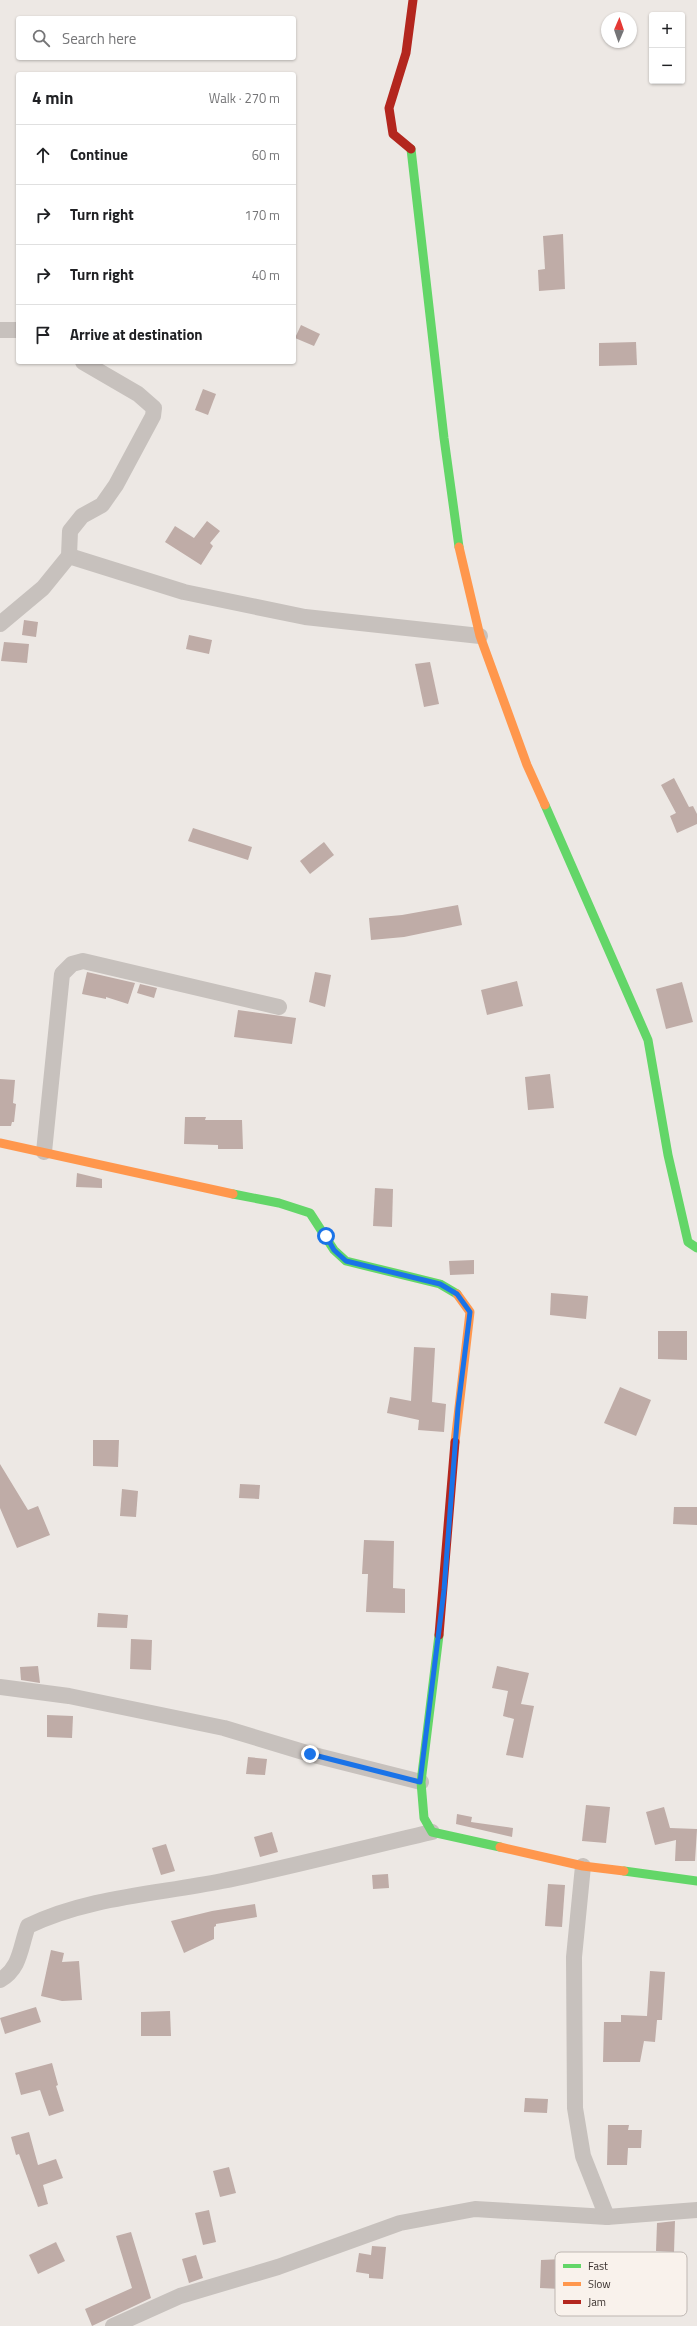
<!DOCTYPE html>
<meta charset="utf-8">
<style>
body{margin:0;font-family:"Titillium Web",sans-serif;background:#f2f2f2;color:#202124}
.controls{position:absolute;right:12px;top:12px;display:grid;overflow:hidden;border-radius:4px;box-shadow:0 1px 3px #0004}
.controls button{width:36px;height:36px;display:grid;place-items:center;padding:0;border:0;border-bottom:1px solid #e0e0e0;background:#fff;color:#202124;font:20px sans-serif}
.compass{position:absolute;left:601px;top:12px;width:36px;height:36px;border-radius:50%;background:#fff;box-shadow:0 1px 3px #0004;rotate:2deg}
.stop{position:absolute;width:12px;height:12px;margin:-9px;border:3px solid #1a73e8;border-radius:50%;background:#fff}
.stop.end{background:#1a73e8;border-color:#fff;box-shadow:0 1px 4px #0008}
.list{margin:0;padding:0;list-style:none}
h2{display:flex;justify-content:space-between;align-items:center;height:52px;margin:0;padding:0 16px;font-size:17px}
h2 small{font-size:13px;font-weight:400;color:#757577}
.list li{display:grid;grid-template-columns:26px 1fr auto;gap:12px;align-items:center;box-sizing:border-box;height:60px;padding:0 16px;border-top:1px solid #e0e0e0}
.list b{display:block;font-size:15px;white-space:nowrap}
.list em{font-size:13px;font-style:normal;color:#757577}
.icon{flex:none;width:22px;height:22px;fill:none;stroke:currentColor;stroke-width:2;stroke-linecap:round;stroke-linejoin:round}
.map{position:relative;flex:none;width:697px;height:2326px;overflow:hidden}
.search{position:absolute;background:#fff;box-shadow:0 1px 3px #0004;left:16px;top:16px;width:280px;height:44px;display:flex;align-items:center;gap:10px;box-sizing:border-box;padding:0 14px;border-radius:4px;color:#757577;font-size:15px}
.panel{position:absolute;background:#fff;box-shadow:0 1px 3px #0004;left:16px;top:72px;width:280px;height:292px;border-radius:4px}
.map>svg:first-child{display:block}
.building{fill:#bfaca7}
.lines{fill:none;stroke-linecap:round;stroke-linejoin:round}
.street{stroke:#c7c1bd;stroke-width:16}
.fast{stroke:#63d668;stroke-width:9}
.slow{stroke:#ff974d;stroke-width:9}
.jam{stroke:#b3261e;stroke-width:9}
.route{stroke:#1a73e8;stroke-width:5}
.key{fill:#f9f2ec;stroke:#bfb7b2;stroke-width:1}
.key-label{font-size:11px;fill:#372e2b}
</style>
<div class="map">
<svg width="697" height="2326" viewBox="0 0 697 2326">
<rect width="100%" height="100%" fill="#ede8e4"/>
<g class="building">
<path d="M563,234L565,289L539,291L538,270L545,269L543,236Z"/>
<path d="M301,325L320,334L314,346L295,338Z"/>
<path d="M636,342L637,365L599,366V343Z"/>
<path d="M203,389L216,394L208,415L195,410Z"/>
<path d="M207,521L220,531L210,543L213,546L201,565L165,542L175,526L194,538Z"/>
<path d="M24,620L38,622L36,637L22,635Z"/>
<path d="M189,635L212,640L209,654L186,649Z"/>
<path d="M4,642L29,644L27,663L1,661Z"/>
<path d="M430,662L439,704L424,707L415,664Z"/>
<path d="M674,778L689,807L693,806L697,814V824L677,833L670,816L676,813L661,785Z"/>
<path d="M193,828L252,847L248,860L188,841Z"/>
<path d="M324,842L334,855L310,874L300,861Z"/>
<path d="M458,905L462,925L404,937L371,940L369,918L402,915Z"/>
<path d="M87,972L135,983L128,1004L106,997V999L82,994Z"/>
<path d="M315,972L331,975L325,1007L309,1002Z"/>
<path d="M517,981L523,1006L487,1015L481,990Z"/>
<path d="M682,982L693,1022L666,1029L656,989Z"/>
<path d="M140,984L157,988L154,998L137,993Z"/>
<path d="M238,1010L296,1018L292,1044L234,1037Z"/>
<path d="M550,1074L554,1108L528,1110L525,1077Z"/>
<path d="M0,1079L15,1080L13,1103L16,1104L14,1122H12L11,1126H0Z"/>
<path d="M185,1117H206L205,1120H242L243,1149H218V1145L184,1144Z"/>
<path d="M77,1173L102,1179V1188L76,1187Z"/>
<path d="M375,1188L393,1189L392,1227L373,1226Z"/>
<path d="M474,1260V1274L450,1275L449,1261Z"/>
<path d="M551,1293L588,1296L586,1319L550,1315Z"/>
<path d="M658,1331H687V1360L658,1359Z"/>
<path d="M414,1347L435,1348L432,1402L446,1404L444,1432L418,1430L419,1420L387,1413L390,1397L411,1401Z"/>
<path d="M620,1387L651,1400L636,1436L604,1423Z"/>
<path d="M93,1440H119L118,1467L93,1466Z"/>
<path d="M0,1464L28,1510L38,1506L50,1535L17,1548L0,1508Z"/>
<path d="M240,1484L260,1485L259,1499L239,1498Z"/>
<path d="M122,1489L138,1491L136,1517L120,1516Z"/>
<path d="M674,1507H697V1525L673,1524Z"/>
<path d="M364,1540L394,1541L393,1588L405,1589V1613L366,1612L368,1574H362Z"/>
<path d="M98,1613L128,1615L127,1628L97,1627Z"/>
<path d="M131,1639L152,1640L151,1670L130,1669Z"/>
<path d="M38,1666L40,1683L21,1680L20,1667Z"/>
<path d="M497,1666L529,1673L521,1704L534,1706L523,1758L506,1755L514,1719L503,1716L508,1691L492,1688Z"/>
<path d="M47,1715L73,1716L72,1738L47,1737Z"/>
<path d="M248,1757L267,1759L265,1775L246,1774Z"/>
<path d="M586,1805L610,1807L606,1843L582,1841Z"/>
<path d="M664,1807L670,1828L697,1829L695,1861H675L676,1840L655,1845L646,1812Z"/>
<path d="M457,1814L472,1817L471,1822L513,1828L512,1837L456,1824Z"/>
<path d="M272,1832L278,1852L260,1857L254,1837Z"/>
<path d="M166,1844L175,1871L161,1875L152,1848Z"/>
<path d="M388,1874L389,1888L373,1889L372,1875Z"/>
<path d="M548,1884L565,1885L562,1927L545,1926Z"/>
<path d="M255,1904L257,1917L216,1924V1926L214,1927V1939L184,1953L171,1921L212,1911Z"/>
<path d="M51,1950L64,1953L62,1962L79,1961L82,2000L62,2001L41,1996Z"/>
<path d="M650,1971L665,1972L662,2020H657L655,2042L644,2041L640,2062H603L604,2022H621V2015L647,2016Z"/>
<path d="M36,2007L41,2022L5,2034L0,2018Z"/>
<path d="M170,2011L171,2036H141V2012Z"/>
<path d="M52,2063L58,2085L56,2086L64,2111L49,2116L40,2090L21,2095L15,2073Z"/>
<path d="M525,2098L548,2099L547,2113L524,2112Z"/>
<path d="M608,2125H629L628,2130H642L641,2148H628L627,2165H607Z"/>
<path d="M29,2132L38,2165L56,2159L63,2178L43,2185L48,2204L38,2207L19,2154L16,2155L11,2137Z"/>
<path d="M229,2167L236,2193L220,2197L213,2171Z"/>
<path d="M209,2210L216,2242L203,2245L195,2213Z"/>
<path d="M675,2221L674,2252L656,2251L657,2223Z"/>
<path d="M131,2232L151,2298L92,2326L85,2309L132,2288L116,2236Z"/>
<path d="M56,2242L65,2261L38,2274L29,2255Z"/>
<path d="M372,2246L386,2247L383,2279L369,2278V2274L356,2272L359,2253L371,2255Z"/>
<path d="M196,2255L203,2278L189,2283L182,2259Z"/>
<path d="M585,2258L587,2277L561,2280V2289L540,2288L541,2260Z"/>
</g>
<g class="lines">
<g class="street">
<path d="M0,330H18"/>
<path d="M69,556L184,592L305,617L480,636"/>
<path d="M0,624L43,588L69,556L70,531L82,516L102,505L116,485L153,416L154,408L138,394L83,362"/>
<path d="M44,1152L62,974L72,964L83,961L279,1007"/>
<path d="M0,1687L69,1696L224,1728L310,1754L421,1782"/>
<path d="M583,1866L574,1957L575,2108L583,2156L607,2217"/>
<path d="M0,1980C21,1968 20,1947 28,1926C88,1897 157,1894 222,1881C292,1867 362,1848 432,1832"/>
<path d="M113,2326L180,2296L278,2267L400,2223L475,2209L607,2217L697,2210"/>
</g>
<g class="fast">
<path d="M411,149L444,438L459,547"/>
<path d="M545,805L648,1040L668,1155L688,1242L697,1248"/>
<path d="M233,1194L279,1203L310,1213L334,1250L346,1261L440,1284L457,1294"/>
<path d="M439,1635L421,1782L424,1818L432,1832L500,1847"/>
<path d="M624,1871L697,1881"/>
</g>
<g class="slow">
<path d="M459,547L480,636L527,765L545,805"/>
<path d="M0,1143L233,1194"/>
<path d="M455,1442L470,1312L457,1294"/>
<path d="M500,1847L583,1866L624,1871"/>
</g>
<g class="jam">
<path d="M411,149L393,134L389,108L406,53L413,0"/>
<path d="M439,1635L455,1442"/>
</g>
</g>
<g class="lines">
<path class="route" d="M310,1754L420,1782L444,1590L458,1408L470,1312L457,1294L440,1284L346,1261L334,1250L326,1236"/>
</g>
<rect x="555" y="2252" width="132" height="64" rx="6" class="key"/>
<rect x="563" y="2264" width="18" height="4" fill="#63d668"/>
<rect x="563" y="2282" width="18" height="4" fill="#ff974d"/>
<rect x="563" y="2300" width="18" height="4" fill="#b3261e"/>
<g class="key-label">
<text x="588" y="2270">Fast</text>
<text x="588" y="2288">Slow</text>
<text x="588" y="2306">Jam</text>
</g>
</svg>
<div class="controls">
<button>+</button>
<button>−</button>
</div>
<svg class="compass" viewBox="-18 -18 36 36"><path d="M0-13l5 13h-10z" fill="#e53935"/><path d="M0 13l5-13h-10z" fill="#757577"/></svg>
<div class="stop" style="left:326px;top:1236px"></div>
<div class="stop end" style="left:310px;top:1754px"></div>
<div class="search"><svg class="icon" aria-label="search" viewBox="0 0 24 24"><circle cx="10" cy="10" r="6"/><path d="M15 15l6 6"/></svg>Search here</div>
<section class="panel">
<h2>4 min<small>Walk · 270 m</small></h2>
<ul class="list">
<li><svg class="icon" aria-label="ahead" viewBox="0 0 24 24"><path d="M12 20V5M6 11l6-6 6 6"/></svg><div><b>Continue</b></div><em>60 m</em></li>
<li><svg class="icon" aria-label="right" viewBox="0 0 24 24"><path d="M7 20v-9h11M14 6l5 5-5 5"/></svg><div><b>Turn right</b></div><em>170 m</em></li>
<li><svg class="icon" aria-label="right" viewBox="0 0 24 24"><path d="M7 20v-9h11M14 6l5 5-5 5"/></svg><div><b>Turn right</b></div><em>40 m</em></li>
<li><svg class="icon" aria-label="arrive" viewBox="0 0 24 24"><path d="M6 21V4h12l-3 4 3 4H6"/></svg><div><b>Arrive at destination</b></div></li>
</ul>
</section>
</div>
